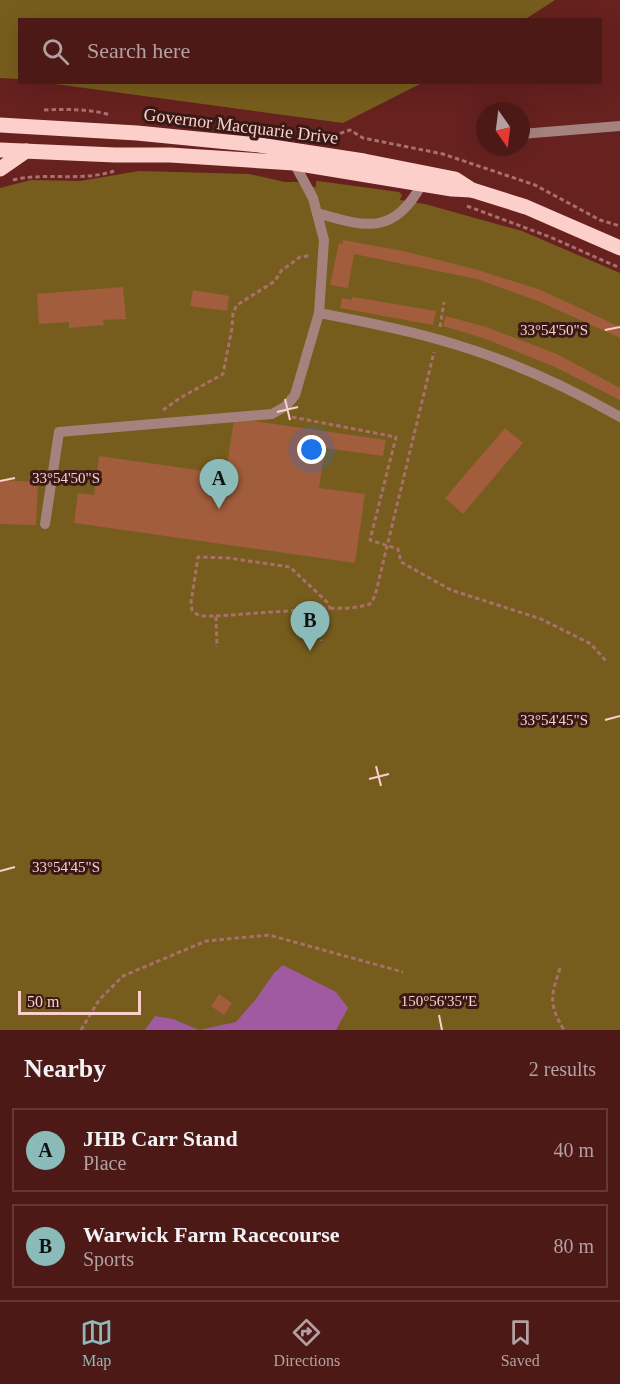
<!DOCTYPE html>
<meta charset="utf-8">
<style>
body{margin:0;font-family:"Times New Roman",serif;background:#542220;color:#f1f3f6}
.compass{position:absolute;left:476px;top:102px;width:54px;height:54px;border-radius:50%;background:#4d1917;box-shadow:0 6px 24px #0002;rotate:166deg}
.scale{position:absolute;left:18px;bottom:15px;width:123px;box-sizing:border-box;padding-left:6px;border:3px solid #fbcfca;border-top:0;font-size:16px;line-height:21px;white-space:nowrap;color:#fbcfca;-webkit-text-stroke:4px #381916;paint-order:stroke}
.you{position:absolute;left:312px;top:450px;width:21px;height:21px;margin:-15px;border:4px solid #fff;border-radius:50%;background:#1a73e8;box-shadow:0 0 0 9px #1a73e833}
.badge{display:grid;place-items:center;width:39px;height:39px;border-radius:50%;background:#8bbbb9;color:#111;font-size:20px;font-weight:700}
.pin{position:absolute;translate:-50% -50px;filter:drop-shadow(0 2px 3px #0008)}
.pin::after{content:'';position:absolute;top:32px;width:21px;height:18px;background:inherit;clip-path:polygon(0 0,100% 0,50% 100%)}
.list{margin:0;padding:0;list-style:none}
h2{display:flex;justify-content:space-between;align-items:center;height:78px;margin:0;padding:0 24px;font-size:26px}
h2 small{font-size:20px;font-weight:400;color:#b3a0a1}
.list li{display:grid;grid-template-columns:39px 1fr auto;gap:18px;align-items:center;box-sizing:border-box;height:84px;margin:0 12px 12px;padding:0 12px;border:2px solid #643836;border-radius:0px}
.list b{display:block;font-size:22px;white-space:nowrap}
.list p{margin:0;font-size:20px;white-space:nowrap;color:#b3a0a1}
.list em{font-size:20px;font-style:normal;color:#b3a0a1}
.icon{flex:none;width:33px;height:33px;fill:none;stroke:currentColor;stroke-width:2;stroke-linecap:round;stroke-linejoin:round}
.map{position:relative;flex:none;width:620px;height:1030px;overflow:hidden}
.search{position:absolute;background:#4d1917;box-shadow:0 6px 24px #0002;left:18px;right:18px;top:18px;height:66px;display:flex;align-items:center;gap:15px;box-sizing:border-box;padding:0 21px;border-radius:0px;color:#b3a0a1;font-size:22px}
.sheet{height:270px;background:#4d1917}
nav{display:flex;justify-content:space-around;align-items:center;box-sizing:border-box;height:84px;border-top:2px solid #643836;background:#4d1917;font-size:16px;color:#b3a0a1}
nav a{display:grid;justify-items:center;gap:3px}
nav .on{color:#8bbbb9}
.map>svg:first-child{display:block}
.green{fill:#775d1d}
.water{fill:#9f5aa2}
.building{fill:#a15d3c}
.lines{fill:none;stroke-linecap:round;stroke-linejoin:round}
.path{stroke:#a96f6b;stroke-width:3;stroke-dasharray:4.5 3;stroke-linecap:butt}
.minor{stroke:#a6827e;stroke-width:10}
.major{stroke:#fccfca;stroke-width:15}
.ticks{fill:none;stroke:#fbcfca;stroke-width:2}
.labels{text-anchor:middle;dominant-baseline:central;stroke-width:6;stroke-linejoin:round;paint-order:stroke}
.street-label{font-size:18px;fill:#fbcfca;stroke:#381916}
.ticks-label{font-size:15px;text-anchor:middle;fill:#fbcfca;stroke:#381916;stroke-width:6;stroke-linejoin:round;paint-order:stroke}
</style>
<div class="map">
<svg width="620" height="1030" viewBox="0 0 620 1030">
<rect width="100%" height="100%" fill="#67211f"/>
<g class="green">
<path d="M0,0H555L524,20H20L19,79L0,78Z"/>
<path d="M48,83L422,82V83L343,123Z"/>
<path d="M139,171L249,174L285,182H298L300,185L316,187V181H318L399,192L402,195L400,200L425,204L522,231L620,273V1030H0V188L31,180L80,181Z"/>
</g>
<path class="water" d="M283,965L336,992L348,1008L336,1030H145L155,1016L173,1019L199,1030L236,1022L256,999L274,973Z"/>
<g class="building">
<path d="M343,240L403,251L478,270L541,290L620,327V338L538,301L477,279L354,254L348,288L330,285L339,243L342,244Z"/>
<path d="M123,287L126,319L103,320L104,325L69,328V322L39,324L37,294Z"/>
<path d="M193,290L229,296L227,311L190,306Z"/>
<path d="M353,297L436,311L433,325L340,308L342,298L351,300Z"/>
<path d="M446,316L486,327L557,354L620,388V400L555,367L486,339L443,326Z"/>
<path d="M234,418L386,440L383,456L325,448L319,488L365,494L355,563L74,523L78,493L94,495L99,456L226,474Z"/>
<path d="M505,428L523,443L463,514L445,498Z"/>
<path d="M0,480L38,482L36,525L0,524Z"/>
<path d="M219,994L232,1003L224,1015L211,1006Z"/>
</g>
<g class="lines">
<g class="path">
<path d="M44,110C67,109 89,109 111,115"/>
<path d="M303,134L332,136L350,130L363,138L443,154L535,185L600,220L620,226"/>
<path d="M13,180C46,172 82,182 114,171"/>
<path d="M467,206L550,237L620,268"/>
<path d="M440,327L444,302"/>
<path d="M163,410L180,398L223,374L232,328L233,313L237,305L275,281L281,271L300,257L309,256"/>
<path d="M292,417L396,437L370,540L398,549L401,562L451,590L541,619L591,644L606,661"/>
<path d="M330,608C344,609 357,608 370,604L375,596L434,352"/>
<path d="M319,610L321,641"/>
<path d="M216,616L330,608L328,603L290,567L228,558L198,557L191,602L192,610L199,616H216L217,647"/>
<path d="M560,968C551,997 548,1003 564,1030"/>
<path d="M81,1030L99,1000L123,976L206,941L269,935L403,972"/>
</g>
<g class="minor">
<path d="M521,134L620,126"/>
<path d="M294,163L313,198L324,240L319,313C365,322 412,331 457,345C514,362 569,388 620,417"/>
<path d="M317,213C366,227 393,236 422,184"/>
<path d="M45,524L59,432L272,414L286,406L295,395L319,313"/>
</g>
<g class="major">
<path d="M0,125L137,133L259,145L364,161L455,179L472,190L526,207L620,248"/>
<path d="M0,150L115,155H170L294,163L452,189L471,190"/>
<path d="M0,169L26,151"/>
</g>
</g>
<path class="ticks" d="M605,330L620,327M285,399L290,420M277,412L298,407M0,481L15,478M605,720L620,716M376,766L381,786M369,779L389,774M0,871L15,867M439,1015L442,1030"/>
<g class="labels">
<g class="street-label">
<text transform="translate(241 126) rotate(7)">Governor Macquarie Drive</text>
</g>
</g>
<g class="ticks-label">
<text x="554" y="335">33°54'50"S</text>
<text x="66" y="483">33°54'50"S</text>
<text x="554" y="725">33°54'45"S</text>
<text x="66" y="872">33°54'45"S</text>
<text x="439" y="1006">150°56'35"E</text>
</g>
</svg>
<svg class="compass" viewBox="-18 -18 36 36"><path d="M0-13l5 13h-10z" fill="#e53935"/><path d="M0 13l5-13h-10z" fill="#b3a0a1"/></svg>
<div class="scale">50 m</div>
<div class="you"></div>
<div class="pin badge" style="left:219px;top:509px">A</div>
<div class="pin badge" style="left:310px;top:651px">B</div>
<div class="search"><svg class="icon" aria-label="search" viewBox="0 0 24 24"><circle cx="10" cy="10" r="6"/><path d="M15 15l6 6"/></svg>Search here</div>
</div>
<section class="sheet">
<h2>Nearby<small>2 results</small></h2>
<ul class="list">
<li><span class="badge">A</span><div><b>JHB Carr Stand</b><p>Place</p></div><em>40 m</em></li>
<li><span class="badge">B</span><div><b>Warwick Farm Racecourse</b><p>Sports</p></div><em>80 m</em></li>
</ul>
</section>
<nav>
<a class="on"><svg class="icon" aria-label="map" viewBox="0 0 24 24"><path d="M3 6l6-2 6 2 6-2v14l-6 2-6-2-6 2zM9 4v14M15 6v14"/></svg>Map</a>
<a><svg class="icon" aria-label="directions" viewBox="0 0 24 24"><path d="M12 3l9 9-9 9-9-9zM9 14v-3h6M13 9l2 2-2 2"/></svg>Directions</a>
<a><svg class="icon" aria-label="saved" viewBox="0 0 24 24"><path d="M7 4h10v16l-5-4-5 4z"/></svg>Saved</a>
</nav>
